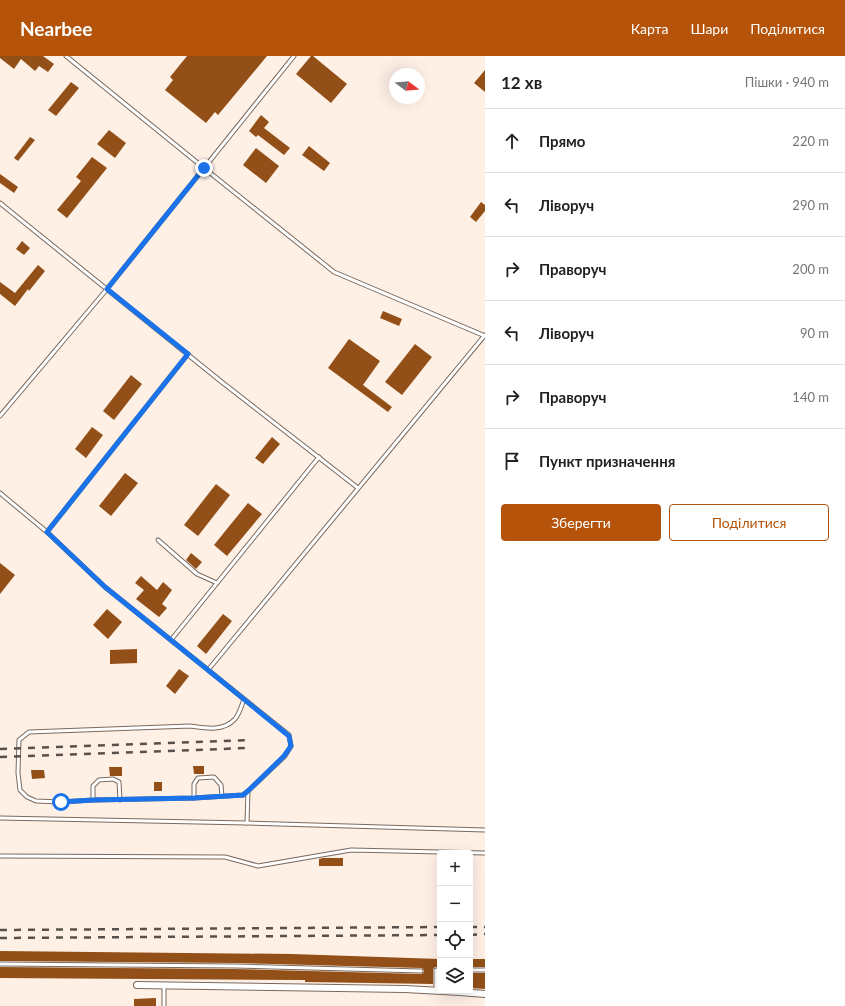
<!DOCTYPE html>
<html lang="uk">
<meta charset="utf-8">
<style>
body{margin:0;font-family:Lato,sans-serif;background:#f2f2f2;color:#202124}
.controls{position:absolute;right:12px;bottom:12px;display:grid;overflow:hidden;border-radius:4px;box-shadow:0 4px 16px #0002}
.controls button{width:36px;height:36px;display:grid;place-items:center;padding:0;border:0;border-bottom:1px solid #e0e0e0;background:#fff;color:#202124;font:20px sans-serif}
.compass{position:absolute;left:389px;top:12px;width:36px;height:36px;border-radius:50%;background:#fff;box-shadow:0 4px 16px #0002;rotate:106deg}
.stop{position:absolute;width:12px;height:12px;margin:-9px;border:3px solid #1a73e8;border-radius:50%;background:#fff}
.stop.end{background:#1a73e8;border-color:#fff;box-shadow:0 1px 4px #0008}
.list{margin:0;padding:0;list-style:none}
h2{display:flex;justify-content:space-between;align-items:center;height:52px;margin:0;padding:0 16px;font-size:17px}
h2 small{font-size:13px;font-weight:400;color:#757577}
.list li{display:grid;grid-template-columns:26px 1fr auto;gap:12px;align-items:center;box-sizing:border-box;height:64px;padding:0 16px;border-top:1px solid #e0e0e0}
.list b{display:block;font-size:15px;white-space:nowrap}
.list em{font-size:13px;font-style:normal;color:#757577}
.actions{display:flex;gap:8px;padding:12px 16px}
.actions a{flex:1;padding:9px 0;border:1px solid #b45309;border-radius:4px;text-align:center;font-size:14px;color:#b45309}
.actions .main{background:#b45309;color:#fff}
.icon{flex:none;width:22px;height:22px;fill:none;stroke:currentColor;stroke-width:2;stroke-linecap:round;stroke-linejoin:round}
.map{position:relative;flex:none;width:485px;height:950px;overflow:hidden}
header{display:flex;align-items:center;gap:24px;box-sizing:border-box;height:56px;padding:0 20px;background:#b45309;color:#fff}
header strong{font-size:19px}
nav{display:flex;gap:22px;margin-inline-start:auto;font-size:14px}
main{display:flex}
aside{flex:1;background:#fff}
.map>svg:first-child{display:block}
.building{fill:#925018}
.lines{fill:none;stroke-linecap:round;stroke-linejoin:round}
.service-casing{stroke:#79695e;stroke-width:5}
.minor-casing{stroke:#79695e;stroke-width:8}
.service{stroke:#fff;stroke-width:3}
.minor{stroke:#fff;stroke-width:6}
.rail{stroke:#58504a;stroke-width:2.5;stroke-dasharray:7 7;stroke-linecap:butt}
.route{stroke:#1a73e8;stroke-width:5}
</style>
<header>
<strong>Nearbee</strong>
<nav><a>Карта</a><a>Шари</a><a>Поділитися</a></nav>
</header>
<main>
<div class="map">
<svg width="485" height="950" viewBox="0 0 485 950">
<rect width="100%" height="100%" fill="#fff0e6"/>
<g class="building">
<path d="M0,0H43L54,8L48,16L39,10L35,15L21,3L14,13L0,2Z"/>
<path d="M187,0H267L218,59L215,56L206,67L165,34L173,24L170,21Z"/>
<path d="M311,0H313L347,28L331,47L296,18Z"/>
<path d="M485,14V36L474,27Z"/>
<path d="M71,26L79,32L56,60L48,54Z"/>
<path d="M261,59L269,66L264,72L290,92L284,99L258,79L256,81L249,75Z"/>
<path d="M109,74L126,87L115,102L97,88Z"/>
<path d="M30,81L35,84L18,105L14,102Z"/>
<path d="M309,90L330,107L324,115L302,99Z"/>
<path d="M256,92L279,110L266,127L243,109Z"/>
<path d="M92,101L107,112L67,162L57,154L81,125L76,121Z"/>
<path d="M0,118L18,131L14,137L0,127Z"/>
<path d="M481,146L485,149V155L476,166L470,161Z"/>
<path d="M22,185L30,192L24,199L16,193Z"/>
<path d="M38,209L45,215L29,235L28,233L15,250L0,238V226L15,237Z"/>
<path d="M383,255L402,263L399,270L380,262Z"/>
<path d="M349,283L380,305L363,329L392,351L388,356L328,312Z"/>
<path d="M415,288L432,301L402,339L385,326Z"/>
<path d="M131,319L142,328L114,364L103,355Z"/>
<path d="M92,371L103,379L86,402L75,393Z"/>
<path d="M272,381L280,388L263,408L255,402Z"/>
<path d="M125,417L138,427L111,460L99,450Z"/>
<path d="M216,428L230,439L198,480L184,469Z"/>
<path d="M248,447L262,458L227,500L214,489Z"/>
<path d="M191,497L202,506L196,513L186,504Z"/>
<path d="M0,507L15,519L0,538Z"/>
<path d="M141,520L157,534L163,526L172,534L162,548L167,552L159,561L136,543L144,534L135,527Z"/>
<path d="M107,553L122,566L108,583L93,569Z"/>
<path d="M223,558L232,565L206,598L197,590Z"/>
<path d="M137,593V607L110,608V594Z"/>
<path d="M179,613L189,620L175,638L166,630Z"/>
<path d="M193,710H204V718H194Z"/>
<path d="M109,711H122V720H110Z"/>
<path d="M31,714H44L45,722L32,723Z"/>
<rect x="154" y="726" width="8" height="9"/>
<path d="M323,802H343V810H319V803Z"/>
<path d="M0,895L292,898L440,903V911H435L433,913V928L305,926V924L0,922V911L234,913L421,918L423,917L424,915L423,913L421,912L234,907L0,905Z"/>
<rect x="470" y="903" width="15" height="8"/>
<path d="M470,917H485V933L470,932Z"/>
<path d="M156,942V950H134V943Z"/>
</g>
<g class="lines">
<defs>
<g id="service">
<path d="M66,0L204,112L334,216L485,280"/>
<path d="M0,147L223,327L358,432"/>
<path d="M0,360L107,233L294,0"/>
<path d="M0,437L47,476L105,531L289,679L291,690L285,700L248,735L243,739L194,742L93,744L61,746L36,745L27,741L20,734L18,717L19,684L29,676L190,670C205,672 223,676 235,663C239,659 242,649 244,643"/>
<path d="M47,476L188,298"/>
<path d="M158,484L197,518L217,527"/>
<path d="M171,584L319,401"/>
<path d="M208,614L485,279"/>
<path d="M194,742V728L198,722L214,721L221,729L222,740"/>
<path d="M93,744V730L99,724L113,723L119,726L120,744"/>
<path d="M0,762L247,767L485,774"/>
<path d="M247,767L248,735"/>
<path d="M0,800L225,801L258,810L351,794L485,797"/>
<path d="M0,908L234,910L421,915"/>
<path d="M470,914H485"/>
<path d="M164,930V950"/>
<path d="M436,934V914H440"/>
</g>
<path id="minor" d="M137,929L405,933L460,936L485,938"/>
</defs>
<use href="#service" class="service-casing"/>
<use href="#minor" class="minor-casing"/>
<use href="#service" class="service"/>
<use href="#minor" class="minor"/>
<g class="rail">
<path d="M0,693L249,684"/>
<path d="M0,701L248,692"/>
<path d="M470,871H485"/>
<path d="M0,874L440,871"/>
<path d="M470,879L485,878"/>
<path d="M0,882L440,879"/>
</g>
</g>
<g class="lines">
<path class="route" d="M61,746L93,744L194,742L243,739L248,735L284,700L291,690L289,680L208,614L105,531L47,476L188,298L107,233L204,112"/>
</g>
</svg>
<div class="controls">
<button>+</button>
<button>−</button>
<button><svg class="icon" aria-label="locate" viewBox="0 0 24 24"><circle cx="12" cy="12" r="6"/><path d="M12 2v4M12 18v4M2 12h4M18 12h4"/></svg></button>
<button><svg class="icon" aria-label="layers" viewBox="0 0 24 24"><path d="M12 4l9 5-9 5-9-5zM3 14l9 5 9-5"/></svg></button>
</div>
<svg class="compass" viewBox="-18 -18 36 36"><path d="M0-13l5 13h-10z" fill="#e53935"/><path d="M0 13l5-13h-10z" fill="#757577"/></svg>
<div class="stop" style="left:61px;top:746px"></div>
<div class="stop end" style="left:204px;top:112px"></div>
</div>
<aside>
<h2>12 хв<small>Пішки · 940 m</small></h2>
<ul class="list">
<li><svg class="icon" aria-label="ahead" viewBox="0 0 24 24"><path d="M12 20V5M6 11l6-6 6 6"/></svg><div><b>Прямо</b></div><em>220 m</em></li>
<li><svg class="icon" aria-label="left" viewBox="0 0 24 24"><path d="M17 20v-9H6M10 6l-5 5 5 5"/></svg><div><b>Ліворуч</b></div><em>290 m</em></li>
<li><svg class="icon" aria-label="right" viewBox="0 0 24 24"><path d="M7 20v-9h11M14 6l5 5-5 5"/></svg><div><b>Праворуч</b></div><em>200 m</em></li>
<li><svg class="icon" aria-label="left" viewBox="0 0 24 24"><path d="M17 20v-9H6M10 6l-5 5 5 5"/></svg><div><b>Ліворуч</b></div><em>90 m</em></li>
<li><svg class="icon" aria-label="right" viewBox="0 0 24 24"><path d="M7 20v-9h11M14 6l5 5-5 5"/></svg><div><b>Праворуч</b></div><em>140 m</em></li>
<li><svg class="icon" aria-label="arrive" viewBox="0 0 24 24"><path d="M6 21V4h12l-3 4 3 4H6"/></svg><div><b>Пункт призначення</b></div></li>
</ul>
<div class="actions"><a class="main">Зберегти</a><a>Поділитися</a></div>
</aside>
</main>
